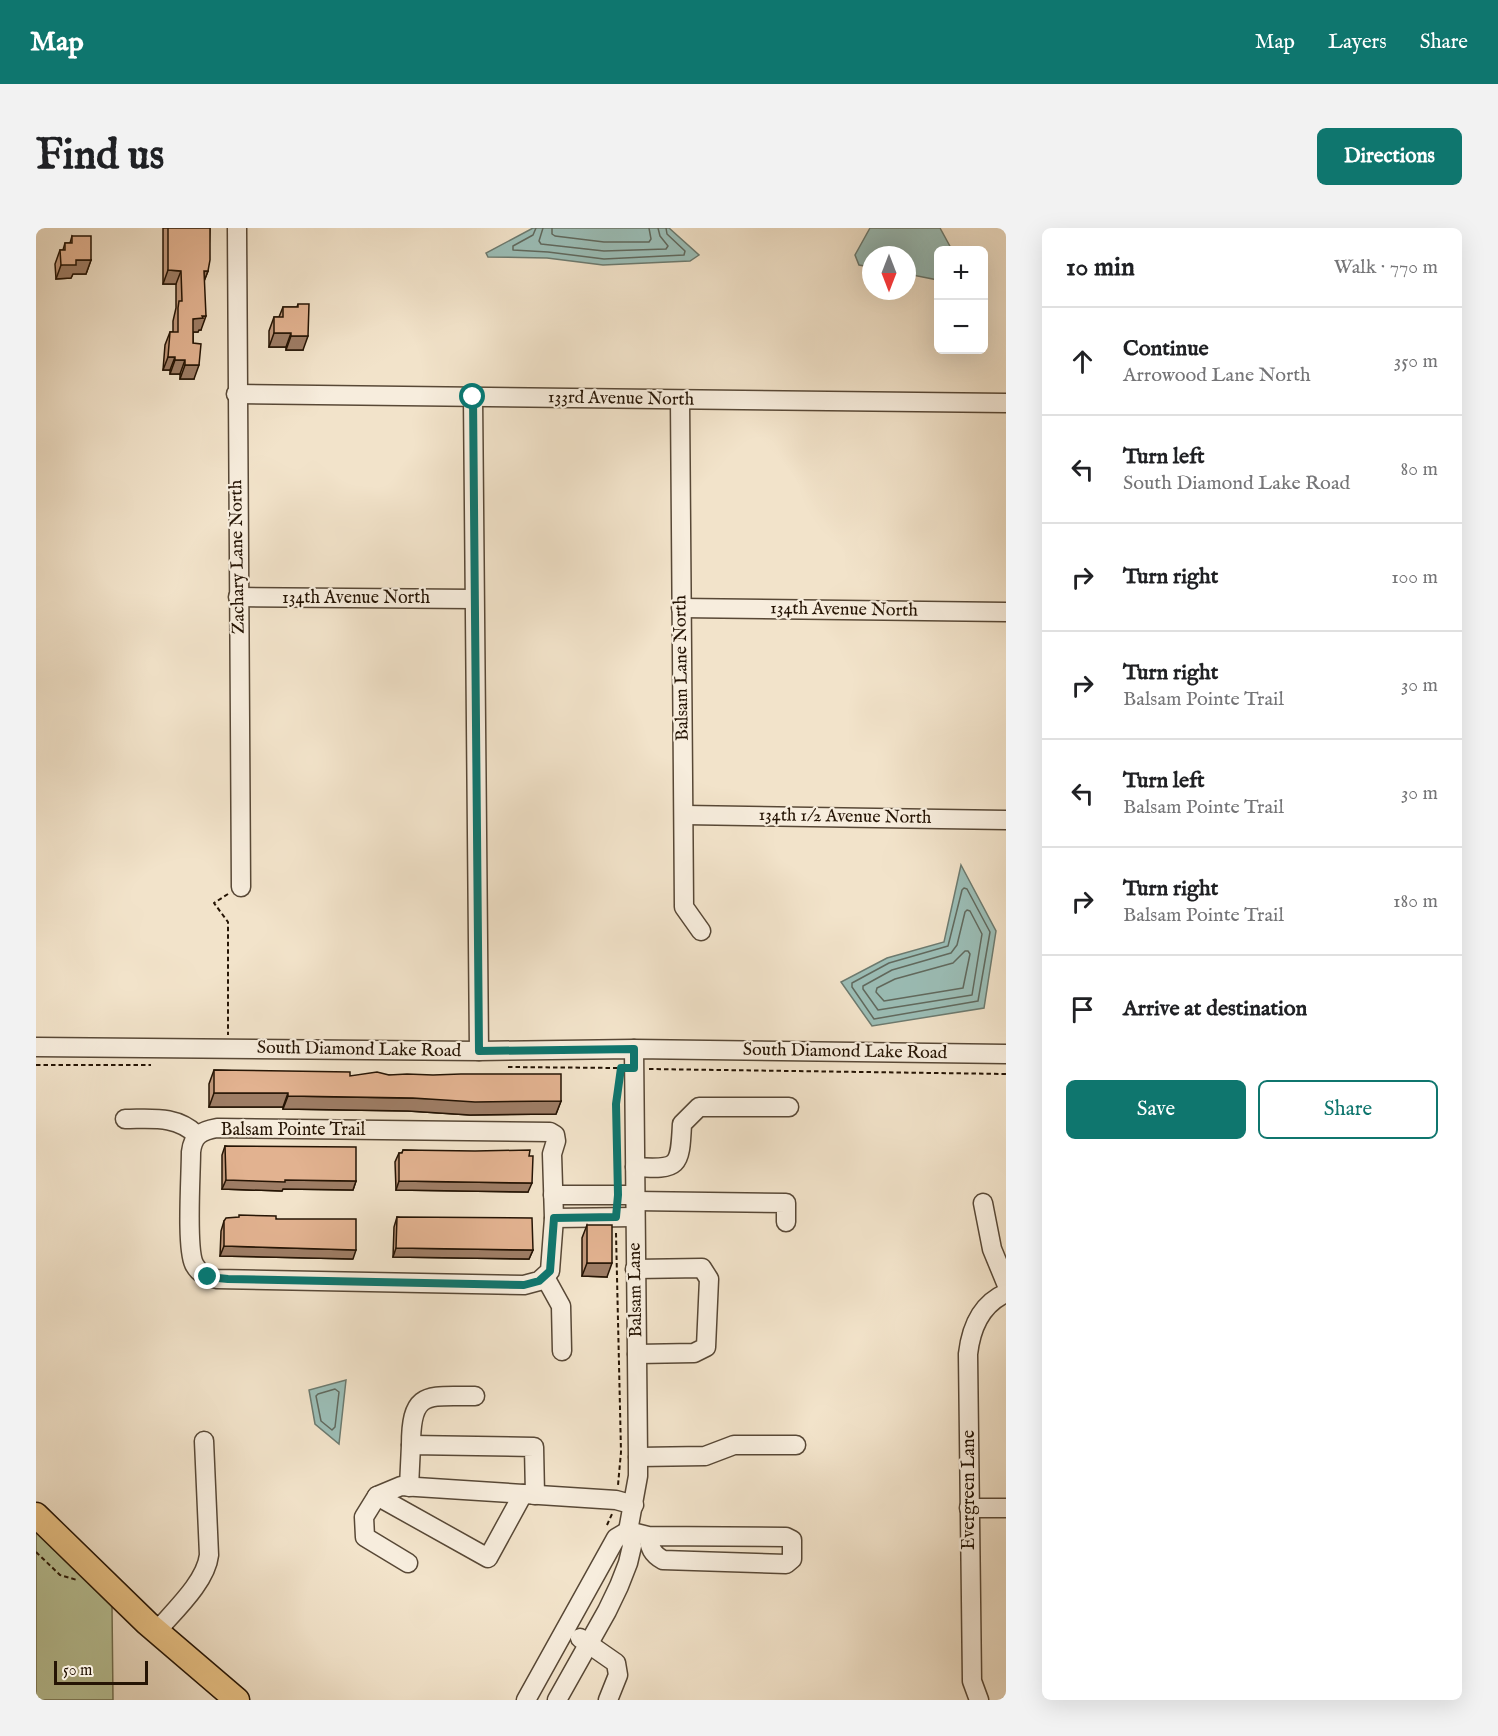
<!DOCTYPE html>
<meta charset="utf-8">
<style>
body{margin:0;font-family:"IM FELL English",serif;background:#f2f2f2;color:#202124}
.controls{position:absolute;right:18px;top:18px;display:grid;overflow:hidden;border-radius:9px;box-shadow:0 6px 24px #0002}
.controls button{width:54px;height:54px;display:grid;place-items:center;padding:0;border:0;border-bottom:2px solid #e0e0e0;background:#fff;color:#202124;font:30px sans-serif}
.compass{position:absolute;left:826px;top:18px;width:54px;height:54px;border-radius:50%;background:#fff;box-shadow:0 6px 24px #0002;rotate:180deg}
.scale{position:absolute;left:18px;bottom:15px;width:94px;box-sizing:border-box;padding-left:6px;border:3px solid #251404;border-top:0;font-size:16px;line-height:21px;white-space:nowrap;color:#251404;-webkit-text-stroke:4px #f7eddd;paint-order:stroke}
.stop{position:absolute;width:18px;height:18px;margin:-14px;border:4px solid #0f766e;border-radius:50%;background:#fff}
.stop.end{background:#0f766e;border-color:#fff;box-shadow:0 2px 6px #0008}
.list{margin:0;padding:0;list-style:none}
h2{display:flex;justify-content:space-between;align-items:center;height:78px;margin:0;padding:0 24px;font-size:26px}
h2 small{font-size:20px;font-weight:400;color:#757577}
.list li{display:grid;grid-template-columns:39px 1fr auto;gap:18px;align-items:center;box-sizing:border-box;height:108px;padding:0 24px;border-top:2px solid #e0e0e0}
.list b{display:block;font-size:22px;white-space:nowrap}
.list p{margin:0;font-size:20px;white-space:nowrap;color:#757577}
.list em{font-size:20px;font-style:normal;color:#757577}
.actions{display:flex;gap:12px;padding:18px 24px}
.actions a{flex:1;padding:14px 0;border:2px solid #0f766e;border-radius:9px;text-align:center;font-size:21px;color:#0f766e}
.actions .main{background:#0f766e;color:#fff}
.icon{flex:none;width:33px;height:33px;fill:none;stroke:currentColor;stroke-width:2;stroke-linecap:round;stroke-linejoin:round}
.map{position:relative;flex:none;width:970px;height:1472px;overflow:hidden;border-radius:9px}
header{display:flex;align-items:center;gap:36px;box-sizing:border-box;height:84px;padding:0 30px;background:#0f766e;color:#fff}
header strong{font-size:28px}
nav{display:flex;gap:33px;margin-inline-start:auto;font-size:21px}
.intro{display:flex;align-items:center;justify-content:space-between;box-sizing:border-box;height:144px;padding:0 36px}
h1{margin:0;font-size:42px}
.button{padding:15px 27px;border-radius:9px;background:#0f766e;color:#fff;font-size:21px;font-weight:700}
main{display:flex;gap:36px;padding:0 36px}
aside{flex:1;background:#fff;border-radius:9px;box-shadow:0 6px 24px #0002}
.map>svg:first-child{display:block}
.green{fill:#b9c498;stroke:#6f6c4e;stroke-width:1.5}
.water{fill:#9bbeb7;stroke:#6c7a6f;stroke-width:1.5}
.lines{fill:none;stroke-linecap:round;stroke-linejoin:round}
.shore{stroke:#60695e;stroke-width:1.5}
.minor-casing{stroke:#584836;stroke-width:21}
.major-casing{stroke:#251404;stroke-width:27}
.path{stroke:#251404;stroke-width:2;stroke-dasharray:4.5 3;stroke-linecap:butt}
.minor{stroke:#f7eddd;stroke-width:18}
.major{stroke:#e9c285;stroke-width:24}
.wall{fill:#c2997c;stroke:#251404;stroke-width:1.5}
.shaded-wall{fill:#9e7d65;stroke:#251404;stroke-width:1.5}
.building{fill:#e2b290;stroke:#251404;stroke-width:1.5}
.route{stroke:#0f766e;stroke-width:8}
.labels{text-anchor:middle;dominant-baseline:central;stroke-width:4.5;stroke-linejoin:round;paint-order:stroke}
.street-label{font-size:18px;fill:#251404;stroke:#f7eddd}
</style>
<header>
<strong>Map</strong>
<nav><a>Map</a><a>Layers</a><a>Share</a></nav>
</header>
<div class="intro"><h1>Find us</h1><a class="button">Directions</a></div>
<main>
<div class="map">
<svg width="970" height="1472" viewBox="0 0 970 1472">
<rect width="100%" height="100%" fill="#f2e3ca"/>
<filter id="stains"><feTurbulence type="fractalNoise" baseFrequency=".00333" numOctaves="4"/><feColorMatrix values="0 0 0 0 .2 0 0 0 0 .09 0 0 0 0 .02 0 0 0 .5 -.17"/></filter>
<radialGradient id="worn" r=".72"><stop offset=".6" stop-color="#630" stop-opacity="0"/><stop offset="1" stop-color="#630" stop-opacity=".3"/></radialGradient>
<path class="green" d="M0,1302L76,1378L77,1472H0Z"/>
<g class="water">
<path d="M497,0H633L663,27L654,33L567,37L511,30L452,29L450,25Z"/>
<path d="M834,0H904L916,22H902V52L871,46V27H835V39L823,37L819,27Z"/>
<path d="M925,637L960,703L948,780L836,798L805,754L851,730L908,714Z"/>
<path d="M310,1152L303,1216L279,1196L273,1162Z"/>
</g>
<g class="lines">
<g class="shore">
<path d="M500,0L497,7L477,18V22L512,24L568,31L648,27L649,23L631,6L630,0"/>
<path d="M507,0L503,13L505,16L568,23L630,21L632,18L624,8L622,0"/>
<path d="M516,0V6L519,8L568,14H613L615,11L613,0"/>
<path d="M928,660L931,661L954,704L942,773L838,791L816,759V755L853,735L912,718L926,662Z"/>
<path d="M931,682L934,683L946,706L936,767L842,782L827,761V758L856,742L915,725L921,717L929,684Z"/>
<path d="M929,723H932L934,726L927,760L848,773L840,764L841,760L859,751L917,735Z"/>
<path d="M299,1161L303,1164L299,1199L296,1202L285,1193L280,1168L282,1166Z"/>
</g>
<defs>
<g id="minor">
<path d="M201,0L205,659"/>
<path d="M200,166L970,175"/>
<path d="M437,169L443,823"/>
<path d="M644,172L648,679L665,703"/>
<path d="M202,369L438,371"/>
<path d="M645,380L970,384"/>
<path d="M649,587L970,592"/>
<path d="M0,819L443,823L598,821L970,826"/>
<path d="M89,891C116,891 140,887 161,907"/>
<path d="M181,900L514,904L519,907L520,913L516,926L518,990L514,1043L503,1053L488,1057L181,1051C171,1049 163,1046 158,1036C150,1019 155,947 155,924C157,907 165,903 181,900Z"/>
<path d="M599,939C643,942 644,939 646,896L663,879H753"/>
<path d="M517,967H599"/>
<path d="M599,973L750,975V994"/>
<path d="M947,975L956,1021L970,1055"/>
<path d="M518,990L599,989"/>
<path d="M599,1041L666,1040L673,1051L670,1119L658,1125L601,1126"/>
<path d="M509,1049L525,1078L526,1123"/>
<path d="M375,1217C375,1160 393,1169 439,1168"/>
<path d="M602,1229L669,1228L698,1217H760"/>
<path d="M373,1259L375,1217L498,1219L499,1267"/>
<path d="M341,1268L452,1330L487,1266"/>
<path d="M933,1280H970"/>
<path d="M592,1303L612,1308L750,1309L756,1312V1331L750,1336L627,1332C616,1326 614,1320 612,1308"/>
<path d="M372,1335L329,1309L328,1289L341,1268L365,1258L580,1272L598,1277"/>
<path d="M120,1404C138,1383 170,1354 173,1327L168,1213"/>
<path d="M544,1410L580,1435L582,1447L572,1472"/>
<path d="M490,1472L580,1310L592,1303"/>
<path d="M521,1472L571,1383L583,1358L592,1335L596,1318L592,1303L602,1248V1229L598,821"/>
<path d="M943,1472L936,1453L932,1126C935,1100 945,1076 970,1065"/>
</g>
<path id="major" d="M0,1287L111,1395L201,1472"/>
</defs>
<use href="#minor" class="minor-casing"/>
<use href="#major" class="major-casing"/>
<g class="path">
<path d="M192,666L178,675L192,694V807"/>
<path d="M0,837H115"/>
<path d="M472,839L583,840"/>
<path d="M613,841L970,846"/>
<path d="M581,951L580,876L582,861"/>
<path d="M580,1005L585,1224L582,1257"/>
<path d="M571,1297L576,1286"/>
<path d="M0,1324L24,1347L41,1352"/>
</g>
<use href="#minor" class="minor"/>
<use href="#major" class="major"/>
</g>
<g class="wall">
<path d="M127,0H174L172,43L168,53L165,102H163L162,104H157L158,151H144V146H134V142H127L129,117L134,104H137V93L140,80V56H127Z"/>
<path d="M36,8L55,32L50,46H37L35,50L20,51L19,36L24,22H27L29,15H34Z"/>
<path d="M262,76L267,122H250V119H233V103L238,89H243L247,79H261Z"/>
<path d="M178,842L314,848L353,847L525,873L520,886L434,887L372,883L247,881V879H173V856Z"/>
<path d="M189,918L320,953L317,962L247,961L246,963L186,961V927Z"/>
<path d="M367,922L493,928L492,964L360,962L359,934L363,925H366Z"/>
<path d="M361,989L497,1022L493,1031L357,1029L358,999Z"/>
<path d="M240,991L317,1031L184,1028L185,1003L188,993Z"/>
<path d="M551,997L571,1049L546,1048V1010Z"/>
</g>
<g class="shaded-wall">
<path d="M40,32H55L50,46H37L35,50L20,51L25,37Z"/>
<path d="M132,42L145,43L140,56H127Z"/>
<path d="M168,43H172L167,56Z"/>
<path d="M166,88H170L165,102H163L162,104H152L157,91Z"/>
<path d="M238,105H255L250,119H233Z"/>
<path d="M255,108H272L267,122H250Z"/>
<path d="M132,129H139L134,142H127Z"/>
<path d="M139,132H149L144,146H134Z"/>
<path d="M149,137H163L158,151H144Z"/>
<path d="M178,865H252L247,879H173Z"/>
<path d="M252,868L525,873L520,886L434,887L372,883L247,881Z"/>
<path d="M190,952H249L320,953L317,962L247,961L246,963L186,961Z"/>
<path d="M363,953L496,955L492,964L360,962Z"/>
<path d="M188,1018L320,1022L317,1031L184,1028Z"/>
<path d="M360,1020L497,1022L493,1031L357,1029Z"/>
<path d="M551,1035H576L571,1049L546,1048Z"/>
</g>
<g class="building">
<path d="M132,0H174V32L172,43H168L170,88H166L167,90L157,91V115L165,116L163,137H149V132H139V129H132L134,104H142V80L143,73H146L145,43L132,42Z"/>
<path d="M36,8H55V32H40V37H25L24,22H29V15H36Z"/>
<path d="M262,76H273L272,108H255V105H238V89H247V79H262Z"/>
<path d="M178,842L314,844V848L341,844L353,847L371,846L397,847L425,846H525V873L439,874L377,870L252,868V865H178Z"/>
<path d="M189,918L320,919V953L249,952V954L190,952Z"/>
<path d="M367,922L439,923L494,922L493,928H497L496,955L363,953V925H366Z"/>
<path d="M203,987L240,988V991H320V1022L188,1018V993L190,990L203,989Z"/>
<path d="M361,989L496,990L497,1022L360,1020Z"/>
<rect x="551" y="997" width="25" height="38"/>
</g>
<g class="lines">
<path class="route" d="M172,1049L192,1051L488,1057L503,1053L514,1043L518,990L580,989L582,967L580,876L585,840H598V821L443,823L437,169"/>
</g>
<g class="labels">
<g class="street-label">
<text transform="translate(585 171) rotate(1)">133rd Avenue North</text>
<text transform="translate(202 329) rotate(-91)">Zachary Lane North</text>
<text x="320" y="370">134th Avenue North</text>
<text transform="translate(808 382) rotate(1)">134th Avenue North</text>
<text transform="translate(646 440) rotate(-91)">Balsam Lane North</text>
<text transform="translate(809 589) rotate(1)">134th 1/2 Avenue North</text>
<text transform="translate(323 822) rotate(1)">South Diamond Lake Road</text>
<text transform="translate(809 824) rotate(1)">South Diamond Lake Road</text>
<text x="257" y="902">Balsam Pointe Trail</text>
<text transform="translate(600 1062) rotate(-91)">Balsam Lane</text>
<text transform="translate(933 1262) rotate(-90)">Evergreen Lane</text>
</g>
</g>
<rect width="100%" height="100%" filter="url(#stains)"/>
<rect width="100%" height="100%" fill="url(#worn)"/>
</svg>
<div class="controls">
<button>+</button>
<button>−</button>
</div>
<svg class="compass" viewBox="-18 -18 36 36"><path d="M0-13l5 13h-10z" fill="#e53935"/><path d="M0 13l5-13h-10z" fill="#757577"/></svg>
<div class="scale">50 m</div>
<div class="stop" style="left:437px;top:169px"></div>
<div class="stop end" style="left:172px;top:1049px"></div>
</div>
<aside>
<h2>10 min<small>Walk · 770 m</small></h2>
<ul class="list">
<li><svg class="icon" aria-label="ahead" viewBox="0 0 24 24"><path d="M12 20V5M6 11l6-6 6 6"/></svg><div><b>Continue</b><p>Arrowood Lane North</p></div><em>350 m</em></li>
<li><svg class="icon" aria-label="left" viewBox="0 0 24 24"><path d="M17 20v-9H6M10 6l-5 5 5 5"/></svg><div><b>Turn left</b><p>South Diamond Lake Road</p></div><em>80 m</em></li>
<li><svg class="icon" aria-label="right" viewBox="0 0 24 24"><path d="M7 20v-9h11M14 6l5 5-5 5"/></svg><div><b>Turn right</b></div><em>100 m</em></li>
<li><svg class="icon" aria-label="right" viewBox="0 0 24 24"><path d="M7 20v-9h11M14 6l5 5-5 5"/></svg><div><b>Turn right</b><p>Balsam Pointe Trail</p></div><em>30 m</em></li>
<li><svg class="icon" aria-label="left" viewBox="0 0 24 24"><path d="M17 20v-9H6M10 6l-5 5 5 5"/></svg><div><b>Turn left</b><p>Balsam Pointe Trail</p></div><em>30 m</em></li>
<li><svg class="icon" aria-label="right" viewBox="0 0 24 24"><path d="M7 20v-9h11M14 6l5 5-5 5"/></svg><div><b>Turn right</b><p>Balsam Pointe Trail</p></div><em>180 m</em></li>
<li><svg class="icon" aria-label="arrive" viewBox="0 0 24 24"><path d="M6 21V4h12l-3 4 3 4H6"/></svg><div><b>Arrive at destination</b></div></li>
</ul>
<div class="actions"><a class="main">Save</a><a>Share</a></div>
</aside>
</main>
